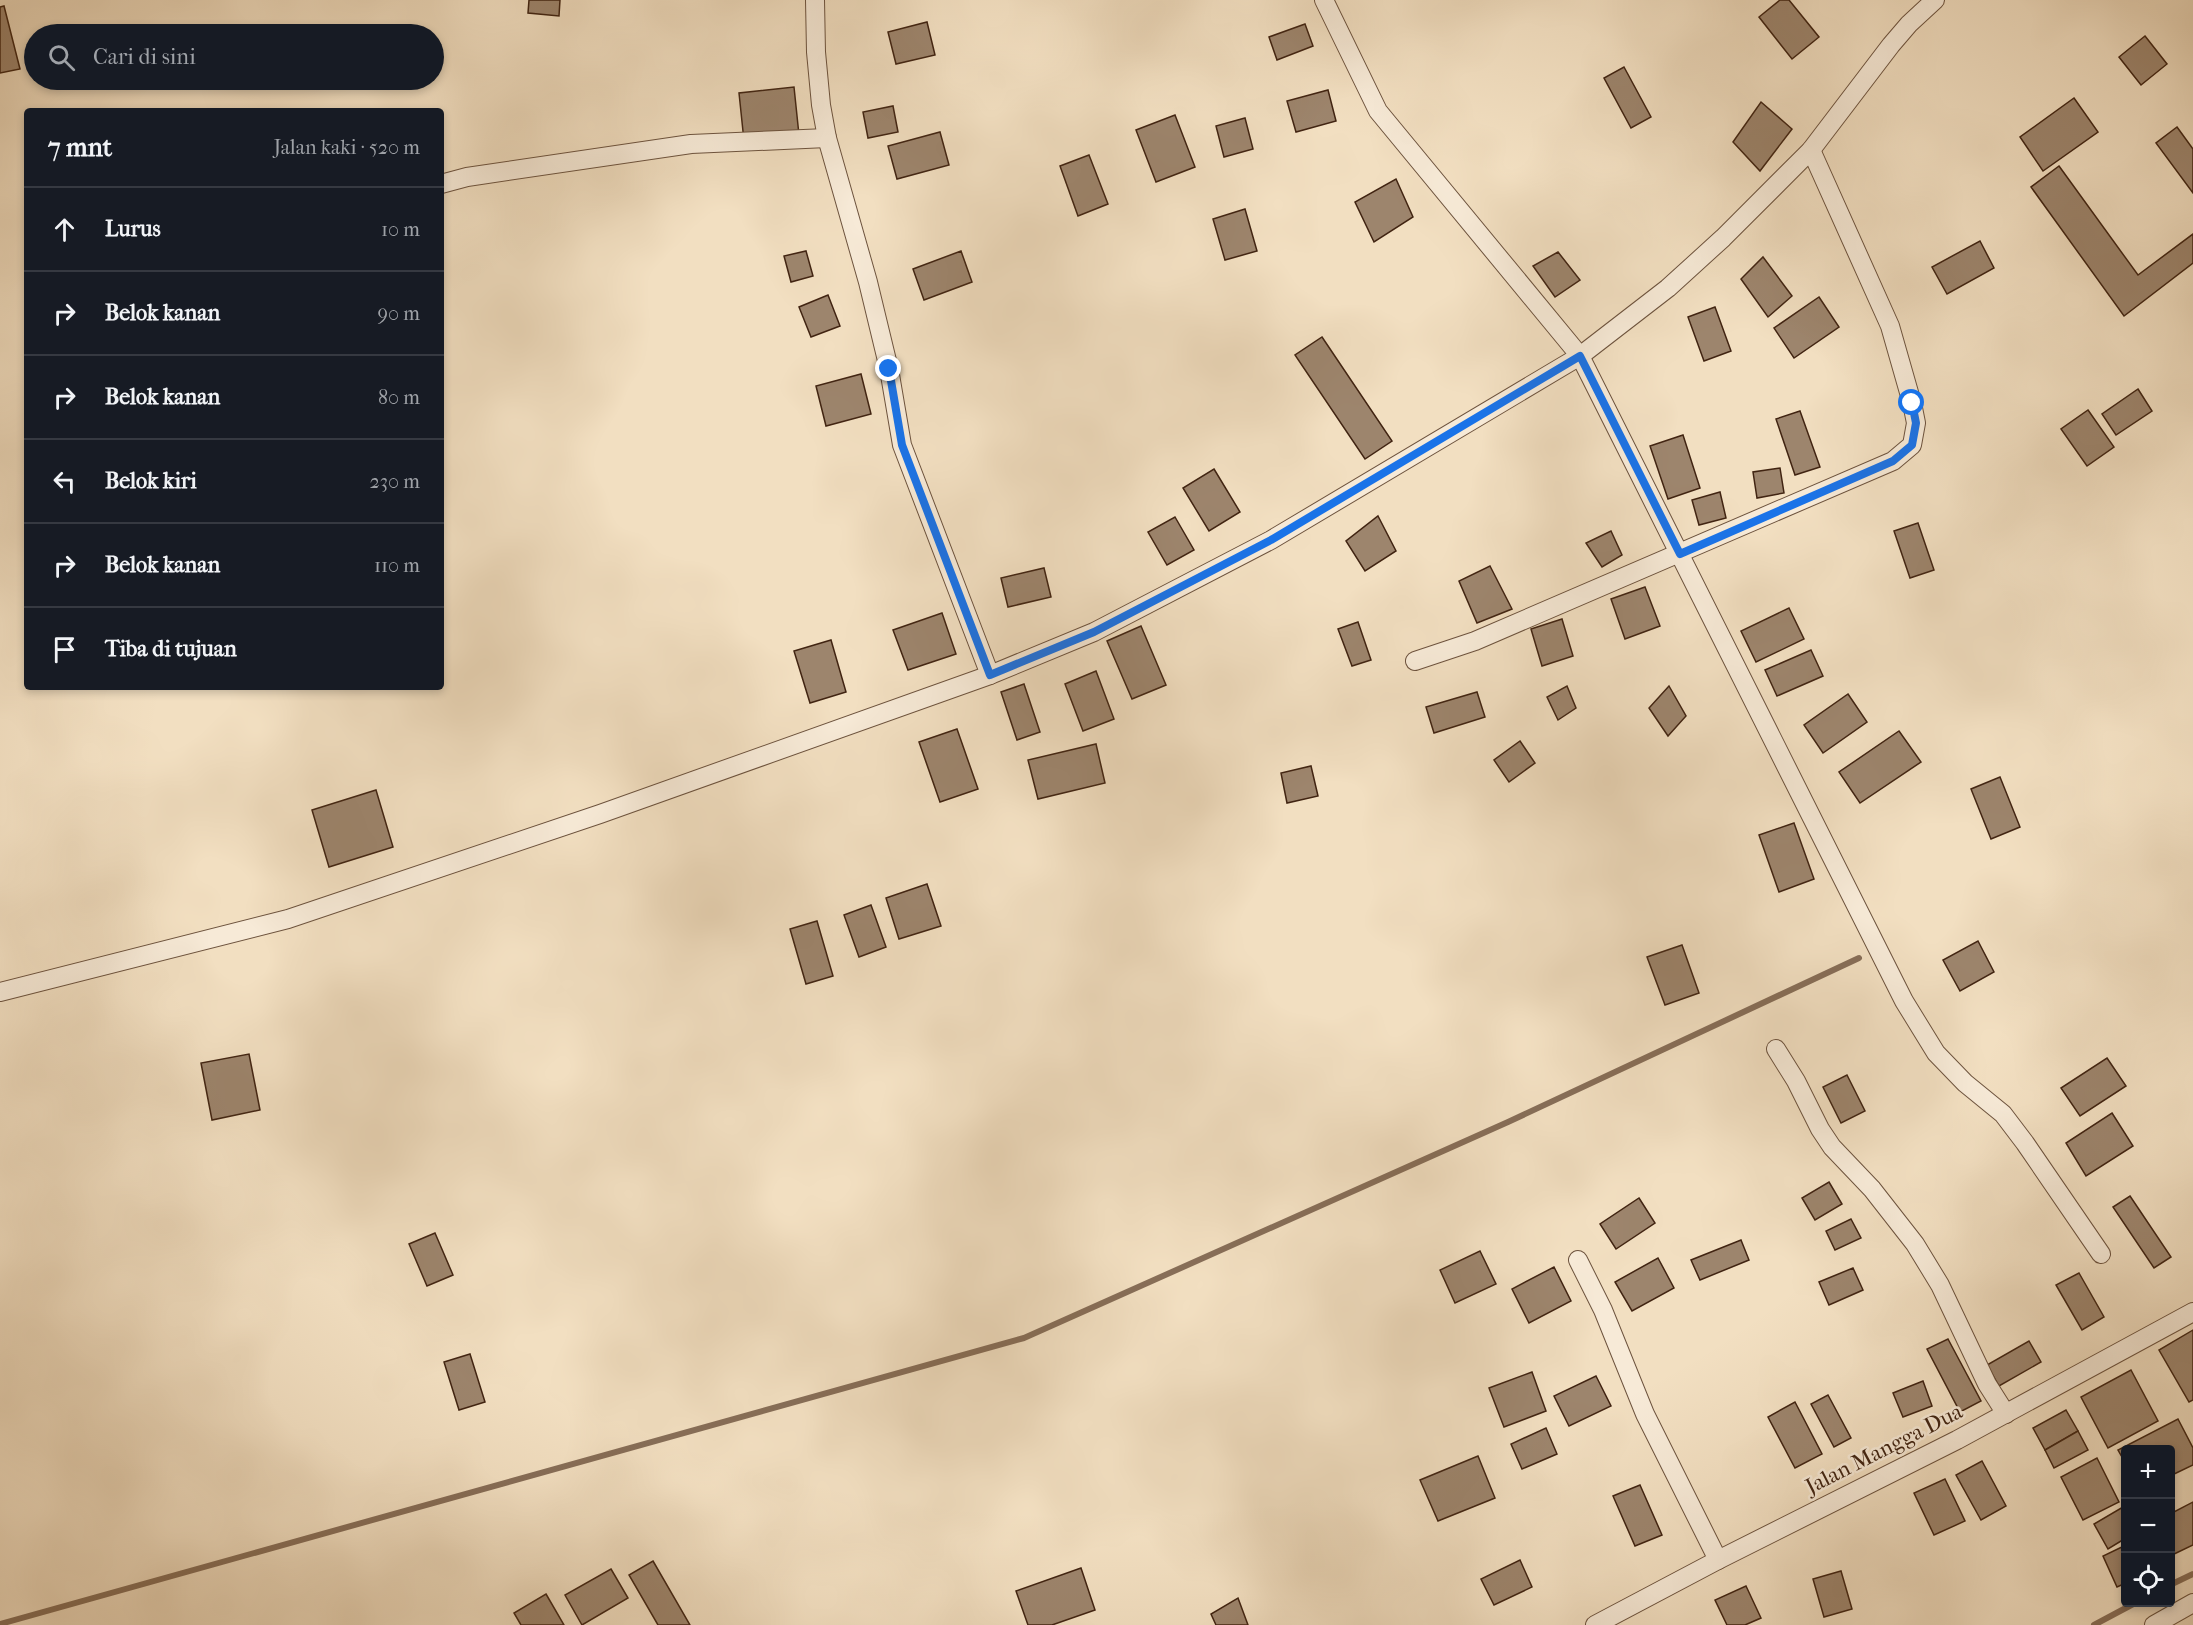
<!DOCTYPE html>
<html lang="id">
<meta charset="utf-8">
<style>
body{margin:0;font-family:"IM FELL French Canon",serif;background:#242831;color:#f1f3f6}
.controls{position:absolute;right:18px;bottom:18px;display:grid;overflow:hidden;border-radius:6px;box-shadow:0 3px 9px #0003}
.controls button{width:54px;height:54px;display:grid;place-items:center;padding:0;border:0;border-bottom:2px solid #363941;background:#171b24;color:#f1f3f6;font:30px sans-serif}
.stop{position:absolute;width:18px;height:18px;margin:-14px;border:4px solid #1a73e8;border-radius:50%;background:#fff}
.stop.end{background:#1a73e8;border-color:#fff;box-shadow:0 2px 6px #0008}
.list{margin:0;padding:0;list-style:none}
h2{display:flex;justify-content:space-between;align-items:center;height:78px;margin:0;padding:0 24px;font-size:26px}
h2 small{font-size:20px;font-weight:400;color:#9ea1a6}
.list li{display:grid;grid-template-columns:39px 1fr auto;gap:18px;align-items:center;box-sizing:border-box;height:84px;padding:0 24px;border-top:2px solid #363941}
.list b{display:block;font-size:22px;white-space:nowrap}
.list em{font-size:20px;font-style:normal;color:#9ea1a6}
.icon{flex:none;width:33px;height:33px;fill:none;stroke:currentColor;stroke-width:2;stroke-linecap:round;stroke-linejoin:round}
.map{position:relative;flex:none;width:2193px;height:1625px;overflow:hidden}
.search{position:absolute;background:#171b24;box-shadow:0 3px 9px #0003;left:24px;top:24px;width:420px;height:66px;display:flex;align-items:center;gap:15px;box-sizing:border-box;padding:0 21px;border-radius:33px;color:#9ea1a6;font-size:22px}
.panel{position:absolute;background:#171b24;box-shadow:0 3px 9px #0003;left:24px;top:108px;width:420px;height:582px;border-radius:6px}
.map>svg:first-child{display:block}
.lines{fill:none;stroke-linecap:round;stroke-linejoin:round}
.stream{stroke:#876e58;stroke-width:6}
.building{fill:#9d856d;stroke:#412412;stroke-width:1.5}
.minor-casing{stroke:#6d533e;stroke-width:20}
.minor{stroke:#f7ead7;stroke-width:18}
.route{stroke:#1a73e8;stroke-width:8}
.labels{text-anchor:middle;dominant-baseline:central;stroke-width:5;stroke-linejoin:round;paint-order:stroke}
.street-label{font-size:22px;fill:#412412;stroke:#f7ead7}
</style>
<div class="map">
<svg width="2193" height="1625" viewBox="0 0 2193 1625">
<rect width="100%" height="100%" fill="#f2dfc1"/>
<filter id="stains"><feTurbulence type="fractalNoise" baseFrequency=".00333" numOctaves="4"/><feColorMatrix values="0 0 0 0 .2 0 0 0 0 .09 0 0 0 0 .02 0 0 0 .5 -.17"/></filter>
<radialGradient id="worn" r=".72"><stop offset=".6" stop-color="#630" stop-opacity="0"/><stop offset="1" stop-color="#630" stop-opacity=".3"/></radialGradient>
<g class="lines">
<g class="stream">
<path d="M2170,1585L2193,1574"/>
<path d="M0,1624L1024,1338L1508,1122L1859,958"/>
<path d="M2094,1625L2137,1602"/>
</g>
</g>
<g class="building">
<path d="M529,0H560L559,16L528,13Z"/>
<path d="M1780,0H1789L1819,37L1792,59L1759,17Z"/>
<path d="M4,6L20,69L0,73V7Z"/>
<path d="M927,22L935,55L896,64L888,32Z"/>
<path d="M1305,24L1313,46L1277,60L1269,37Z"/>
<path d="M2145,36L2167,64L2141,85L2119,57Z"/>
<path d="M1624,67L1651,117L1631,128L1604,78Z"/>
<path d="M794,87L799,135L744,141L739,93Z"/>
<path d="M1328,90L1336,121L1296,132L1287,101Z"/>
<path d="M2074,98L2098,132L2043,171L2020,137Z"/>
<path d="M1761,102L1792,129L1760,171L1733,142Z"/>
<path d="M893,106L898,132L868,138L863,112Z"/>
<path d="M1175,115L1195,167L1156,182L1136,130Z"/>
<path d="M1245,118L1253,149L1224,157L1216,126Z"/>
<path d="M2177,127L2193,149V193L2156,143Z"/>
<path d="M940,132L949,165L897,179L888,146Z"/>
<path d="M1089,155L1108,204L1078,216L1060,166Z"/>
<path d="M2059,166L2138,275L2193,234V263L2124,316L2031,187Z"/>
<path d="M1396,179L1413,217L1374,242L1355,202Z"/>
<path d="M1245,209L1257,251L1225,260L1213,219Z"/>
<path d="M1980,241L1994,268L1947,294L1932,267Z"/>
<path d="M806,251L813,276L791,282L784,256Z"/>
<path d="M961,251L972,282L924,300L913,269Z"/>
<path d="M1558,252L1580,280L1555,297L1533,266Z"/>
<path d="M1763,257L1792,296L1768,317L1741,279Z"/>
<path d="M828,295L840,326L811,337L799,307Z"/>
<path d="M1819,297L1839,327L1794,358L1774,328Z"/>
<path d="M1715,307L1731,351L1704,361L1688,317Z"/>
<path d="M1322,337L1392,441L1365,459L1295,355Z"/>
<path d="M861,374L871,414L826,426L816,386Z"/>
<path d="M2138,389L2152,411L2116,435L2102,414Z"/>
<path d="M2088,410L2114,447L2087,466L2061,429Z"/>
<path d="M1800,411L1820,467L1795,475L1776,419Z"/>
<path d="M1683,435L1700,488L1668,499L1650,446Z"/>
<path d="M1780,468L1784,493L1757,498L1753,472Z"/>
<path d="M1214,469L1240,512L1209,531L1183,488Z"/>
<path d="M1720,492L1726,518L1699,525L1692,500Z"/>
<path d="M1378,516L1396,551L1365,571L1346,541Z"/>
<path d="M1175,517L1194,550L1167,565L1148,532Z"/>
<path d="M1918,523L1934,570L1910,578L1894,531Z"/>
<path d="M1611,531L1622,555L1602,567L1586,543Z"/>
<path d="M1490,566L1512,609L1477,623L1459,581Z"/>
<path d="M1044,568L1051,597L1008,607L1001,578Z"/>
<path d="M1645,587L1660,626L1625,639L1611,599Z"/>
<path d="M1789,608L1804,639L1756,662L1741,631Z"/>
<path d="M942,613L956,654L908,670L893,630Z"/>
<path d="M1562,619L1573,656L1542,666L1531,629Z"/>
<path d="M1358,622L1371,660L1352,666L1338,629Z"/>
<path d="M1141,626L1166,685L1132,699L1107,641Z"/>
<path d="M831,640L846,692L810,703L794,651Z"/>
<path d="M1811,650L1823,676L1777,696L1765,670Z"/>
<path d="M1096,671L1114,719L1083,731L1065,684Z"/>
<path d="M1024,684L1040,732L1017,740L1001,692Z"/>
<path d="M1567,686L1576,708L1558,720L1547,697Z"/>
<path d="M1669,686L1686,716L1668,736L1649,708Z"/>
<path d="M1477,692L1485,717L1434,733L1426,707Z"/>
<path d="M1848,694L1867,722L1823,753L1804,725Z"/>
<path d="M957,729L978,789L940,802L919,742Z"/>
<path d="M1899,731L1921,762L1860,803L1839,772Z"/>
<path d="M1520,741L1535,763L1509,782L1494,760Z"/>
<path d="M1096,744L1105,783L1038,799L1028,760Z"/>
<path d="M1311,766L1318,796L1287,803L1281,773Z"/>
<path d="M2000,777L2020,827L1991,839L1971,789Z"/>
<path d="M376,790L393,847L329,867L312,810Z"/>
<path d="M1794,823L1814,879L1779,892L1759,835Z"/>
<path d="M927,884L941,926L899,939L886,898Z"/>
<path d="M871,905L886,947L859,957L844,915Z"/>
<path d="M817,921L833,976L806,984L790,929Z"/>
<path d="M1978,941L1994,972L1960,991L1943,960Z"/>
<path d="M1682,945L1699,993L1665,1005L1647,957Z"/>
<path d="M249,1054L260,1110L212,1120L201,1063Z"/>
<path d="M2107,1058L2126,1086L2080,1116L2061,1088Z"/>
<path d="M1847,1075L1865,1111L1841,1123L1823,1087Z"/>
<path d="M2112,1113L2133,1146L2086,1176L2066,1143Z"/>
<path d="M1829,1182L1842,1204L1815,1220L1802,1198Z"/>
<path d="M2130,1196L2171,1257L2154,1268L2113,1207Z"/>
<path d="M1639,1198L1655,1223L1616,1249L1600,1224Z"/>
<path d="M1851,1219L1861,1238L1835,1250L1826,1231Z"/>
<path d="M435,1233L453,1275L427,1286L409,1244Z"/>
<path d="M1741,1240L1749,1260L1700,1280L1691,1260Z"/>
<path d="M1480,1251L1496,1284L1455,1303L1440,1270Z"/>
<path d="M1658,1258L1674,1288L1632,1311L1615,1282Z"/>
<path d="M1554,1267L1571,1301L1529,1323L1512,1289Z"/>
<path d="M1853,1268L1863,1290L1829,1305L1819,1282Z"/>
<path d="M2079,1273L2104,1317L2082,1330L2056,1285Z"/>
<path d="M2193,1330V1400L2189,1402L2159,1350Z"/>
<path d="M1948,1339L1981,1401L1960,1412L1927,1349Z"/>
<path d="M2029,1341L2041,1362L1999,1386L1987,1365Z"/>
<path d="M470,1354L485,1402L459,1410L444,1362Z"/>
<path d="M2131,1370L2158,1421L2108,1448L2081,1397Z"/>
<path d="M1532,1372L1546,1411L1504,1427L1489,1388Z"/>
<path d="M1596,1376L1611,1406L1569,1426L1554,1396Z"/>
<path d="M1923,1381L1932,1406L1903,1417L1893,1393Z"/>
<path d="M1828,1395L1851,1438L1834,1447L1811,1404Z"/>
<path d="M1795,1402L1822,1454L1795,1468L1768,1417Z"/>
<path d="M2066,1410L2078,1431L2045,1450L2033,1428Z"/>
<path d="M2178,1419L2193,1448V1465L2170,1476V1450H2126V1464L2118,1450Z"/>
<path d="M1546,1428L1557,1454L1522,1469L1511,1444Z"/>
<path d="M2078,1431L2088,1450L2054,1468L2045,1450Z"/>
<path d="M1478,1456L1495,1498L1438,1521L1420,1480Z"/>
<path d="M2097,1458L2119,1502L2083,1520L2061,1477Z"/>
<path d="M1982,1461L2006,1506L1981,1520L1956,1475Z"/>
<path d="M1945,1479L1965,1521L1934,1535L1914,1493Z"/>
<path d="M1640,1485L1662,1535L1635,1546L1613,1496Z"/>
<path d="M2193,1502V1545L2170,1556V1514Z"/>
<path d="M2123,1507L2126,1511V1538L2108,1549L2094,1524Z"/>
<path d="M2126,1545V1583L2117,1587L2103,1556Z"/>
<path d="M1520,1560L1532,1587L1494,1605L1481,1579Z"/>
<path d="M653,1561L690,1625H658L629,1575Z"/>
<path d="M1081,1568L1095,1610L1052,1625H1028L1016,1591Z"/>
<path d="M611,1569L628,1598L582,1625L565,1595Z"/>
<path d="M1841,1571L1852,1609L1824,1617L1813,1579Z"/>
<path d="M1746,1586L1761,1618L1745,1625H1727L1715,1600Z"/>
<path d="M546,1594L564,1625H521L514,1613Z"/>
<path d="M1238,1598L1248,1625H1216L1211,1614Z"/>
</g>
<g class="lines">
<defs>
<g id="minor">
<path d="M815,0L816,52L821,105L827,138L868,282L889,369L902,445L990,675"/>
<path d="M1324,0L1378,111L1580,356L1904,1001L1936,1053L1965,1083L2003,1114L2025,1143L2101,1254"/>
<path d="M441,184L467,177L691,144L827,138"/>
<path d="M1415,661L1475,641L1893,461L1912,445L1916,423L1912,403L1890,326L1811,150"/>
<path d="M0,992L288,919L600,814L990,675L1094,632L1271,540L1580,356L1668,288L1723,238L1811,150L1891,45L1909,24L1935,0"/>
<path d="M1776,1049L1796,1081L1820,1129L1832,1147L1872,1189L1915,1244L1940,1285L1987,1384L2006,1414"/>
<path d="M1578,1260L1603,1310L1645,1414L1718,1560"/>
<path d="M1595,1625L1718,1560L1957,1440L2193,1312"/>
<path d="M2154,1625L2193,1603"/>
</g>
</defs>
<use href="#minor" class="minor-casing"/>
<use href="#minor" class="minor"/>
</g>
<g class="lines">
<path class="route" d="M889,369L902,445L990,675L1094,632L1271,540L1580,356L1680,554L1893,461L1912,445L1916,423L1912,403"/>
</g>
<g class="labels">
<g class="street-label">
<text transform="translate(1884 1449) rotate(-27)">Jalan Mangga Dua</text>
</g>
</g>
<rect width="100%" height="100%" filter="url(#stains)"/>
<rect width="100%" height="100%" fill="url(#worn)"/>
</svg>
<div class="controls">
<button>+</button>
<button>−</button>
<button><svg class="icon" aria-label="locate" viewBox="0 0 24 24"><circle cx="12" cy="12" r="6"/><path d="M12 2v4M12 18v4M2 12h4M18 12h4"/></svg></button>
</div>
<div class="stop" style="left:1912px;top:403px"></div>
<div class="stop end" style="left:889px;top:369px"></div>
<div class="search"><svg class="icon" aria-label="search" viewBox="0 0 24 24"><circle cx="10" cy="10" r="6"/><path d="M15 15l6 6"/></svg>Cari di sini</div>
<section class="panel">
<h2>7 mnt<small>Jalan kaki · 520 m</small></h2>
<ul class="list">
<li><svg class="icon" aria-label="ahead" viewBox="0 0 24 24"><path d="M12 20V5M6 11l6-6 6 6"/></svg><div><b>Lurus</b></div><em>10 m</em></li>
<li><svg class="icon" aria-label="right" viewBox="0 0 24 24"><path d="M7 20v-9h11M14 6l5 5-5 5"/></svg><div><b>Belok kanan</b></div><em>90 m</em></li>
<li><svg class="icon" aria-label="right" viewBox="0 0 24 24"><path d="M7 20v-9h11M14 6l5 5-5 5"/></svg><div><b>Belok kanan</b></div><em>80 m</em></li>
<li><svg class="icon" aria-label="left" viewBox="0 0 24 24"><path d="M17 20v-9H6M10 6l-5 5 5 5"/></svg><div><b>Belok kiri</b></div><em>230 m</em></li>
<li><svg class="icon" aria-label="right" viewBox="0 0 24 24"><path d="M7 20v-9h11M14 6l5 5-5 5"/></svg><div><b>Belok kanan</b></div><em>110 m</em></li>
<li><svg class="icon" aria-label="arrive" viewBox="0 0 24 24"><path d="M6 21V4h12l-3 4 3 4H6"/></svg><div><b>Tiba di tujuan</b></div></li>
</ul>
</section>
</div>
